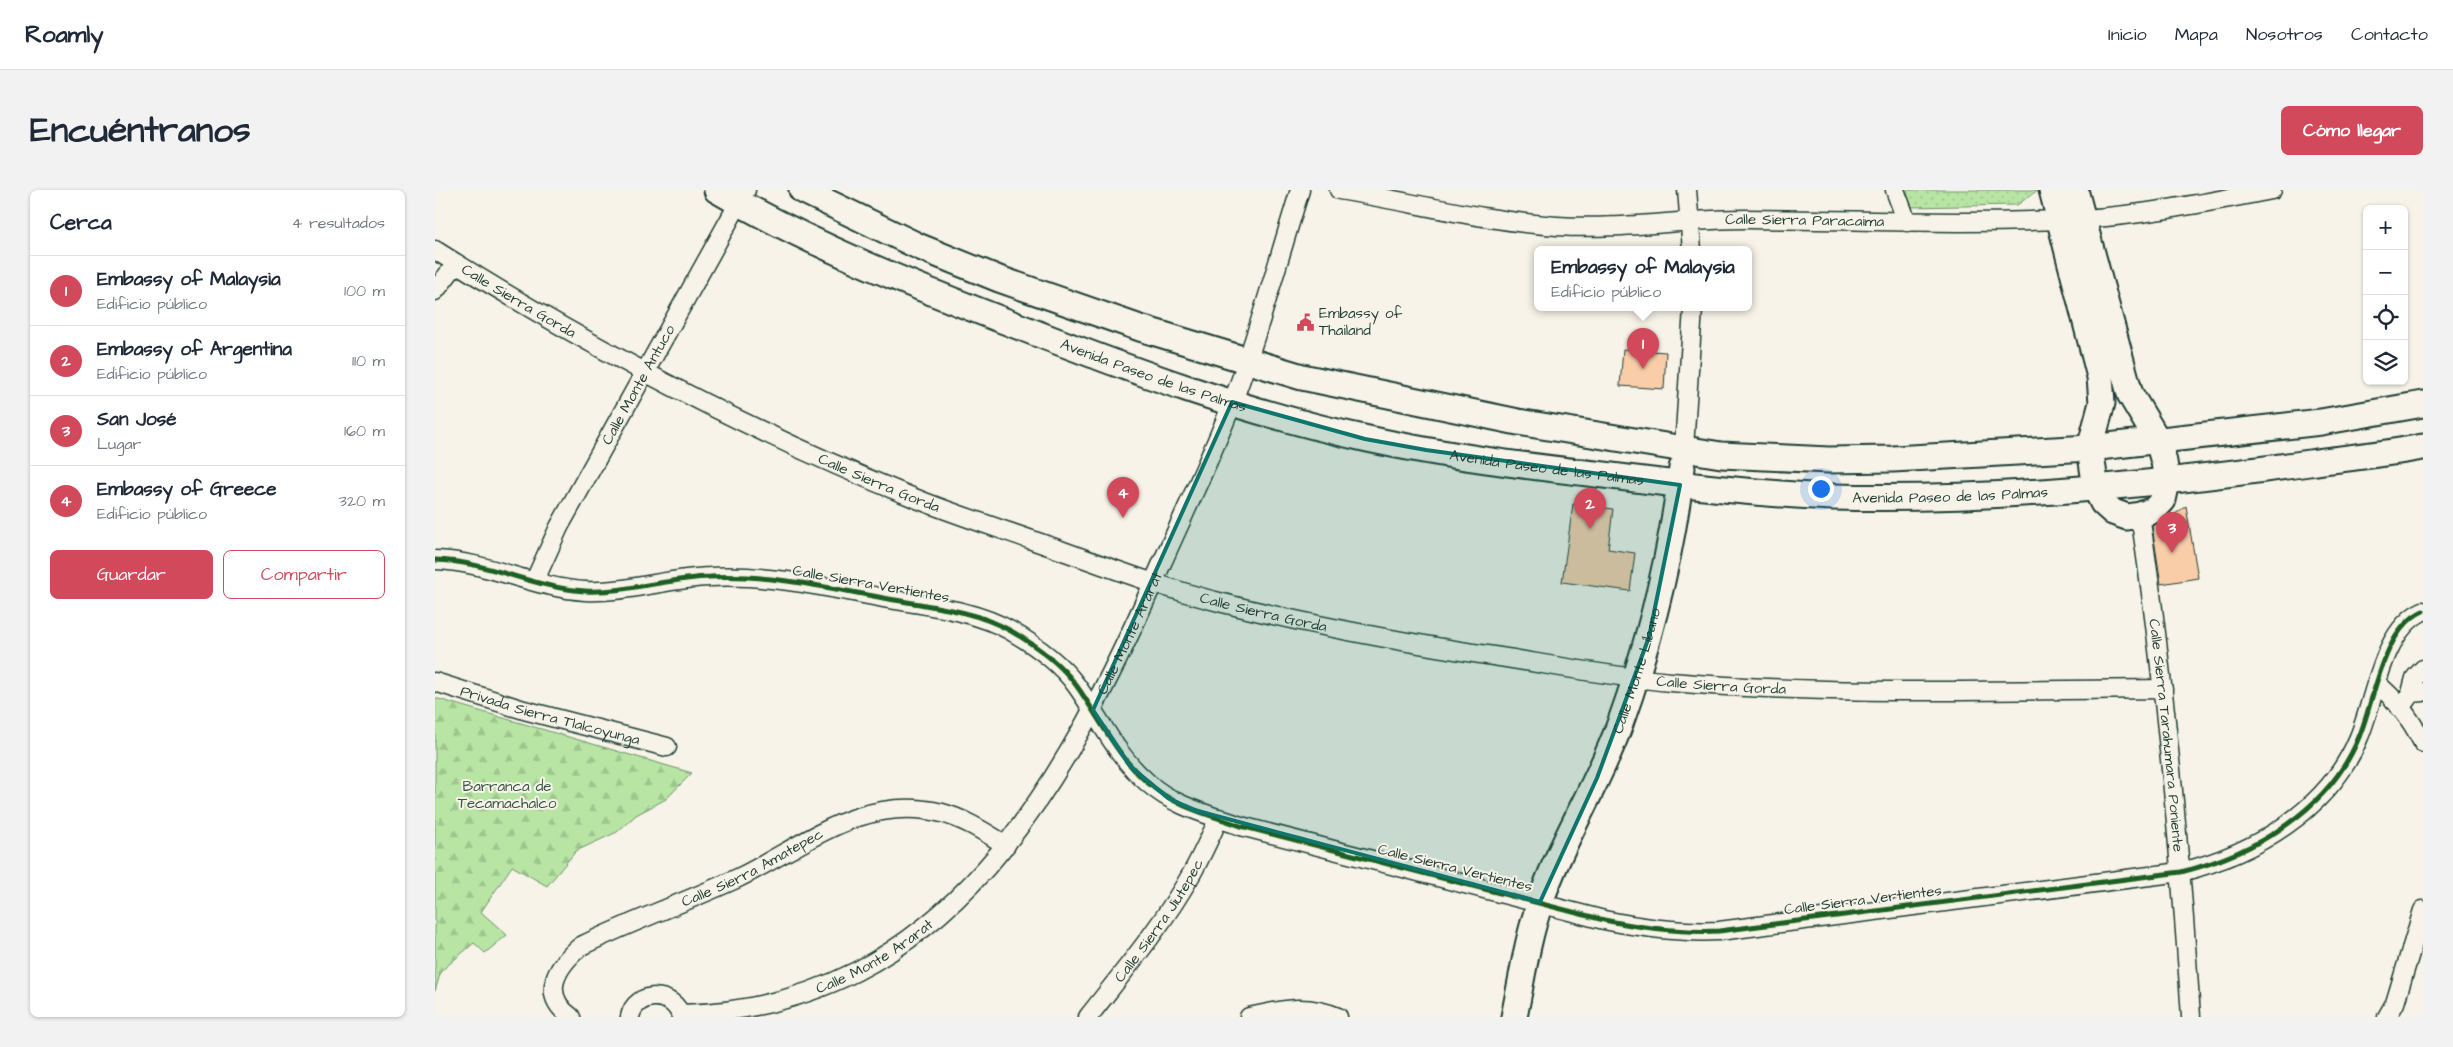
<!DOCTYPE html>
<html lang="es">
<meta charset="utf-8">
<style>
body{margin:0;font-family:"Architects Daughter",sans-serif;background:#f2f2f3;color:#1f2937}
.controls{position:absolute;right:15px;top:15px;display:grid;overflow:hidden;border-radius:8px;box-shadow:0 1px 4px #0004}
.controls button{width:45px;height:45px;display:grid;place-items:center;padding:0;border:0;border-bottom:1px solid #e0e1e3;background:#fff;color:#1f2937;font:25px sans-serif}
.you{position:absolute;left:1385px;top:298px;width:18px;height:18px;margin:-12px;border:4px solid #fff;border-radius:50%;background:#1a73e8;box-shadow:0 0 0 8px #1a73e833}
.badge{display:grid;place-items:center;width:32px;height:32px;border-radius:50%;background:#d1495b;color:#fff;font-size:16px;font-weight:700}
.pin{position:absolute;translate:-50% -41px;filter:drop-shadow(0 1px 2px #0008)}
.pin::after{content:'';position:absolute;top:26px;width:18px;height:15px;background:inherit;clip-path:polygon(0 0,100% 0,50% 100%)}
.popup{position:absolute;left:1099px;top:56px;width:218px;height:65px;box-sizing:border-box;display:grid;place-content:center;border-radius:8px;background:#fff;filter:drop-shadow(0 1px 4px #0005);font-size:16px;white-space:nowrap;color:#747a83}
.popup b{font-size:19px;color:#1f2937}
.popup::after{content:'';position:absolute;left:50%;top:100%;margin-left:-10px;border:10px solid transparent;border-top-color:#fff}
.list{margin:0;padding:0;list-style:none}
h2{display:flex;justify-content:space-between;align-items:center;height:65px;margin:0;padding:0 20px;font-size:21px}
h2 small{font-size:16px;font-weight:400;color:#747a83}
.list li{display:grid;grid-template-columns:32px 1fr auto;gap:15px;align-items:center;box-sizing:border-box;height:70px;padding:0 20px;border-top:1px solid #e0e1e3}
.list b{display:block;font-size:19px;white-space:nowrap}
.list p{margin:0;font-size:16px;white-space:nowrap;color:#747a83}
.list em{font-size:16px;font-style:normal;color:#747a83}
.actions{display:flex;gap:10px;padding:15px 20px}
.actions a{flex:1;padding:11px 0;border:1px solid #d1495b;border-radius:8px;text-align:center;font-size:18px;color:#d1495b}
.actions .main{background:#d1495b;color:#fff}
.icon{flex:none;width:28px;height:28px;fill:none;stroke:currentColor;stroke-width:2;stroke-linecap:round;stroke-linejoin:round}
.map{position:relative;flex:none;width:1988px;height:827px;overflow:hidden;border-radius:8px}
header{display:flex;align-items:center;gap:30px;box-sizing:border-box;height:70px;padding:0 25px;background:#fff;border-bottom:1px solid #e0e1e3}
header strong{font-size:24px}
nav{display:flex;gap:28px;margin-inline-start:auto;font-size:18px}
.intro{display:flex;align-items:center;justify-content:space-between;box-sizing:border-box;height:120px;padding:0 30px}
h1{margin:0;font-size:35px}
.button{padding:12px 22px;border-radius:8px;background:#d1495b;color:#fff;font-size:18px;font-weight:700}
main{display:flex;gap:30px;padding:0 30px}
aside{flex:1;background:#fff;border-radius:8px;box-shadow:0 1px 4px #0004}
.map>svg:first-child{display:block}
.forest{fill:url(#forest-firs);stroke:#6c916c}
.park{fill:url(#park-dots);stroke:#6c916c}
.building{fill:#facda9;stroke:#1f3d34}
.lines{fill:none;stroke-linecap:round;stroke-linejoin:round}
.street-casing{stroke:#1f3d34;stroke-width:21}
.secondary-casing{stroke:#1f3d34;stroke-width:29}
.street{stroke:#f7f3e8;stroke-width:18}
.secondary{stroke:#f7f3e8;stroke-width:25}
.cycleway-casing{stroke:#f7f3e8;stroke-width:8}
.cycleway{stroke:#1b5e20;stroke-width:5}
.marked{fill:#0f766e;fill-opacity:0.2;stroke:#0f766e;stroke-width:4;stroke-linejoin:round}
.labels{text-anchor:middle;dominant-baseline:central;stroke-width:4;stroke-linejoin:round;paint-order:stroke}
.street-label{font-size:15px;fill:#1f3d34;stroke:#f7f3e8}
.poi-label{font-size:15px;fill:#1f3d34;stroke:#f7f3e8;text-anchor:start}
.park-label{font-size:15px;fill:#365645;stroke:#f7f3e8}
</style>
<header>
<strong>Roamly</strong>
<nav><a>Inicio</a><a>Mapa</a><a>Nosotros</a><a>Contacto</a></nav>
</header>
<div class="intro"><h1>Encuéntranos</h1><a class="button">Cómo llegar</a></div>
<main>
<aside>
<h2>Cerca<small>4 resultados</small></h2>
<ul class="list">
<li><span class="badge">1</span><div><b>Embassy of Malaysia</b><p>Edificio público</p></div><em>100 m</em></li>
<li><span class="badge">2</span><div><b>Embassy of Argentina</b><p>Edificio público</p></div><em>110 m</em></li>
<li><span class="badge">3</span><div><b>San José</b><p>Lugar</p></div><em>160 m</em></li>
<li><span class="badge">4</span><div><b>Embassy of Greece</b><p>Edificio público</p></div><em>320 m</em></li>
</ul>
<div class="actions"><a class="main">Guardar</a><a>Compartir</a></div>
</aside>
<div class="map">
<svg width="1988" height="827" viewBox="0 0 1988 827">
<defs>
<pattern id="forest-firs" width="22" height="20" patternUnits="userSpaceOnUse" patternTransform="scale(1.25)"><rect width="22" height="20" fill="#b8e5a4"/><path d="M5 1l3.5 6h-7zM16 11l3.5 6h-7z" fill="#9ec58e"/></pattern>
<pattern id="park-dots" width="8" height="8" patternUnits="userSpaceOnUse" patternTransform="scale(1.25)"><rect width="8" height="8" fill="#b8e5a4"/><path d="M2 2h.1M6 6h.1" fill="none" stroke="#9ec58e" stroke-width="1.8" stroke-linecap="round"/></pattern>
</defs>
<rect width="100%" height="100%" fill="#f7f3e8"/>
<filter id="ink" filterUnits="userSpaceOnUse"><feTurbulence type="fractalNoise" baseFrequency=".02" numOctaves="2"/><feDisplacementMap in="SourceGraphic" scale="10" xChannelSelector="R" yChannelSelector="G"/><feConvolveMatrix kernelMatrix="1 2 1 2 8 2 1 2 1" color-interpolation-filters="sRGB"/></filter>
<g filter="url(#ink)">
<path class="forest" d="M0,508L257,583L231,609L201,625L182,642L141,661L112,696L77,676L46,722L72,745L50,763L39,753L6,781L0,801Z"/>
<path class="park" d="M1468,0H1603L1582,15L1474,17Z"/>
<g class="building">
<path d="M1188,159L1231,162L1229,199L1185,196Z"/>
<path d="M1138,314L1178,319L1173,359L1200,363L1195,401L1127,392Z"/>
<path d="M1751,316L1763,388L1726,394L1717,336L1735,328Z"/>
</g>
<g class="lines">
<defs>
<g id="street">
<path id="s1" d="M904,0C977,12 1048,31 1122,36C1185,40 1248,29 1311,29C1422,30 1534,35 1646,29C1710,25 1774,12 1837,0"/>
<path d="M1252,0L1257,60"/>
<path d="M1460,0L1472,32"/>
<path id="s2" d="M0,60C152,156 311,240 477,307C516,323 557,336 597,350C660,372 723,397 788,413C879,436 972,453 1065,467C1122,476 1179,487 1236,492C1400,506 1564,500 1728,499"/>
<path d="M0,101L21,74"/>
<path d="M1249,258L1258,118"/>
<path id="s3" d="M1705,325C1730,492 1745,659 1756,827"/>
<path d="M0,370C52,371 98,398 150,401C192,403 233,388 275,387C335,384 395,398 454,409C493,416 540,420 576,441C600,455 625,473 641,495C665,528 681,566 713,593C740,617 773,624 806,636L1169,730C1208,738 1244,743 1284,741L1746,682C1819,664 1895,619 1924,547C1940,509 1947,440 1988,421"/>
<path id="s4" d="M100,390L124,337L311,0"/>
<path id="s5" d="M0,492L89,520L232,557"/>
<path d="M1942,494C1962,510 1977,531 1988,553"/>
<path d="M1976,503L1980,488L1988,479"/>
<path d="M1965,518L1976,503L1988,502"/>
<path id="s6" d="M246,824C515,818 632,589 727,373C751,319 777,266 798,211C824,142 843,70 865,0"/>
<path id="s7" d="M136,827C104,804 122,776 146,756C197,731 251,712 303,688C369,656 428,603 507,623C530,629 551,643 571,655"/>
<path d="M195,827C200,800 240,801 246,827"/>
<path id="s8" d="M653,827C689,781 728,735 757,683C767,665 775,647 784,628"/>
<path d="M814,827C847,820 870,813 903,827"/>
<path d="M1952,827L1960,813L1988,720"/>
</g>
<g id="secondary">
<path id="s9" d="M282,0C376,55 479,96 580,135C695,180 812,223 933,249C1011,266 1090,276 1169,285C1245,295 1321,304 1398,307C1557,311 1717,295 1874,273C1912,268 1950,264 1988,257"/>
<path d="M367,0L485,57L564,89L705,138L867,187L1083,232L1286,265L1394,270L1458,269L1655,258L1886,232L1988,214"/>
<path d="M1617,0L1665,187L1667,213L1655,258L1661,299L1668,313L1678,322L1692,327L1705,325L1719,320L1728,310L1732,292L1729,272L1723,251L1695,204L1640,0"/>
<path id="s10" d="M1079,827C1087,789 1092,750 1105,713C1126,651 1163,595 1185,534C1215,451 1236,365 1247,278"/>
</g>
</defs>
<use href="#street" class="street-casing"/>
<use href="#secondary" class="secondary-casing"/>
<use href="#street" class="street"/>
<use href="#secondary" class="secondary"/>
<defs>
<path id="cycleway" d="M0,370C52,371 98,398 150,401C192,403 233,388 275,387C335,384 395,398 454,409C493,416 540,420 576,441C600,455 625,473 641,495C665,528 681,566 713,593C740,617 773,624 806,636L1169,730C1208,738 1244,743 1284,741L1746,682C1819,664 1895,619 1924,547C1940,509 1947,440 1988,421"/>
</defs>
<use href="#cycleway" class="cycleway-casing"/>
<use href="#cycleway" class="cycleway"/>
</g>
</g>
<path class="marked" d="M797,212L930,249L991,260L1245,295L1214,447L1162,588L1105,712L759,620L733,608L695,576L658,520Z"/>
<defs>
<symbol id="civic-bare" viewBox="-9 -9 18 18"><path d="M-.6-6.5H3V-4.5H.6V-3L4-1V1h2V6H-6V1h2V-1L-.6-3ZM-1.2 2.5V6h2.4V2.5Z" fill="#d1495b" stroke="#f7f3e8" stroke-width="2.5" paint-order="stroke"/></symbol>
</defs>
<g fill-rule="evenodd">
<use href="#civic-bare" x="858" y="120" width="25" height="25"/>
</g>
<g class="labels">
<g class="street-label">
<text stroke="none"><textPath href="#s1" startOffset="469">Calle Sierra Paracaima</textPath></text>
<text stroke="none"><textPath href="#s2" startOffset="98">Calle Sierra Gorda</textPath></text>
<text stroke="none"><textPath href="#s9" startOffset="475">Avenida Paseo de las Palmas</textPath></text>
<text stroke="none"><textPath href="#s4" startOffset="221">Calle Monte Antuco</textPath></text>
<text stroke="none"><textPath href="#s9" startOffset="880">Avenida Paseo de las Palmas</textPath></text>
<text stroke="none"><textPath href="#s2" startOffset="502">Calle Sierra Gorda</textPath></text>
<text stroke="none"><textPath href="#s9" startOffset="1285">Avenida Paseo de las Palmas</textPath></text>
<text transform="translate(436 394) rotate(10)">Calle Sierra Vertientes</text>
<text stroke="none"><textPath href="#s2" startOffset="908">Calle Sierra Gorda</textPath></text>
<text stroke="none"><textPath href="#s6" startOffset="625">Calle Monte Ararat</textPath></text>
<text stroke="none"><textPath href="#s10" startOffset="369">Calle Monte Líbano</textPath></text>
<text stroke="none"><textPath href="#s2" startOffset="1372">Calle Sierra Gorda</textPath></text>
<text stroke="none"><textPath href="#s5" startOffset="120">Privada Sierra Tlalcoyunga</textPath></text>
<text stroke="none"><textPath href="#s3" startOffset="222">Calle Sierra Tarahumara Poniente</textPath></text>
<text stroke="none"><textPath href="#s7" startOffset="275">Calle Sierra Amatepec</textPath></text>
<text transform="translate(1020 678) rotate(14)">Calle Sierra Vertientes</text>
<text transform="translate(1428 710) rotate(-7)">Calle Sierra Vertientes</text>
<text stroke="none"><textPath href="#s8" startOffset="120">Calle Sierra Jiutepec</textPath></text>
<text stroke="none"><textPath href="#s6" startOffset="205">Calle Monte Ararat</textPath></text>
</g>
<g class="poi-label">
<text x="884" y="123">Embassy of<tspan x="884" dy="17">Thailand</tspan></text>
</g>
<g class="park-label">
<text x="72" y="596">Barranca de<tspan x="72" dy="17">Tecamachalco</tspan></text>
</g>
</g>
</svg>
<div class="controls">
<button>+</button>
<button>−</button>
<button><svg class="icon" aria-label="locate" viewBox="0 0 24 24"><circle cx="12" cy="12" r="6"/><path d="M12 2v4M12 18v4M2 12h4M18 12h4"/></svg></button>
<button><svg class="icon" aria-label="layers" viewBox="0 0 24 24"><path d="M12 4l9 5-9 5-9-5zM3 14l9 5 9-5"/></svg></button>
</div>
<div class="you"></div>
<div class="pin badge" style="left:1208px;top:179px">1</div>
<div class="popup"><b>Embassy of Malaysia</b>Edificio público</div>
<div class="pin badge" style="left:1155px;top:339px">2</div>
<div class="pin badge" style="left:1737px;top:363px">3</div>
<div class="pin badge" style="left:688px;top:328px">4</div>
</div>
</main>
